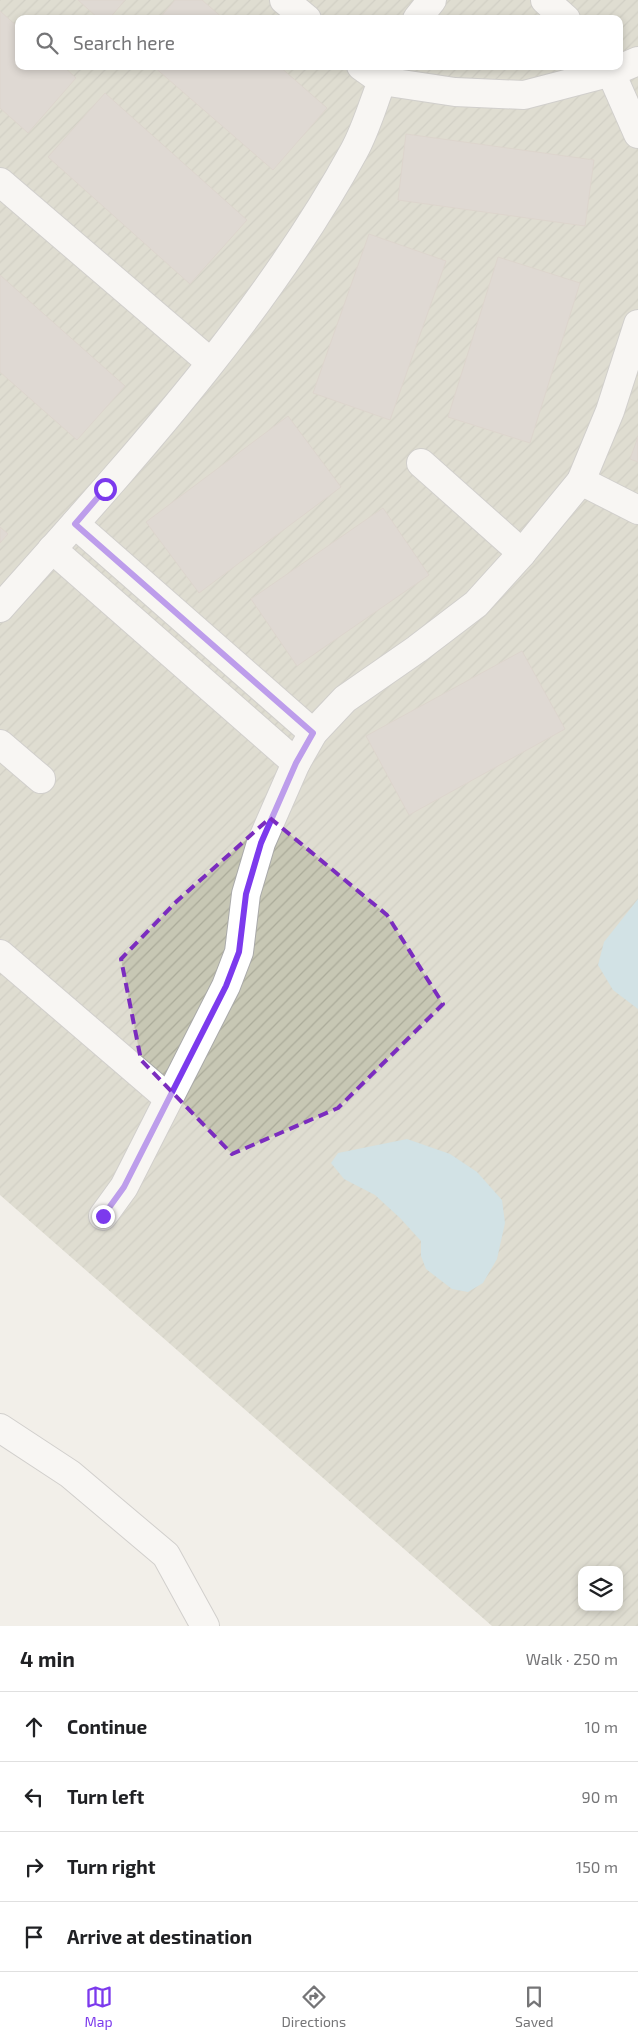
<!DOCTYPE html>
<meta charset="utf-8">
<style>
body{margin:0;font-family:"Exo 2",sans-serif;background:#f6f6f6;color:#202124}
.controls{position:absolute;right:15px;bottom:15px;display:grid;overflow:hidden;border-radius:10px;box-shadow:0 2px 8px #0003}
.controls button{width:45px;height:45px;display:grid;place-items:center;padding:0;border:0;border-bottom:1px solid #e0e0e0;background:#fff;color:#202124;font:25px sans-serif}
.stop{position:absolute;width:15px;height:15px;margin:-11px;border:4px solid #7c3aed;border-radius:50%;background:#fff}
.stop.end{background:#7c3aed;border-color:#fff;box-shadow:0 1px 5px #0008}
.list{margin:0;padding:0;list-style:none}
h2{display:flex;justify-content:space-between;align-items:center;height:65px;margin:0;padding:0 20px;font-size:21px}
h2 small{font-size:16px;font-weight:400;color:#757577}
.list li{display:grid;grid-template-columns:32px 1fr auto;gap:15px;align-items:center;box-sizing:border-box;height:70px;padding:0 20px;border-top:1px solid #e0e0e0}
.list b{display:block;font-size:19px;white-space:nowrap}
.list em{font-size:16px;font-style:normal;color:#757577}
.icon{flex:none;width:28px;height:28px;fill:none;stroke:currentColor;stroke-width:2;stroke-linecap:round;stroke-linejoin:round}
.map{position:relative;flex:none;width:638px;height:1626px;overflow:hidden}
.search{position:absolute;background:#fff;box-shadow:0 2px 8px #0003;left:15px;right:15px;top:15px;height:55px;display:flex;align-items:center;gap:12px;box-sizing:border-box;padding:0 18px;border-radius:10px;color:#757577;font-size:19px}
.sheet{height:345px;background:#fff}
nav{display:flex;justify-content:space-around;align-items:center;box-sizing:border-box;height:70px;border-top:1px solid #e0e0e0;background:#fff;font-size:14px;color:#757577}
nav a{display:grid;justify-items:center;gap:2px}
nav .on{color:#7c3aed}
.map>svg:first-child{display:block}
.construction{fill:url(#construction-furrows);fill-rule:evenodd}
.water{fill:#aad3df}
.building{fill:#c7bfb8;stroke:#c4b6ab}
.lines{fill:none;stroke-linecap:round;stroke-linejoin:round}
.minor-casing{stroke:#a9a9a9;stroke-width:30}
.minor{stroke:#fff;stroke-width:28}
.route{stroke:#7c3aed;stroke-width:6}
.marked{fill:none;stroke:#7b2cbf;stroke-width:4;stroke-dasharray:10 6;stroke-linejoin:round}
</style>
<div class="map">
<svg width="638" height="1626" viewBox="0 0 638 1626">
<defs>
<pattern id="construction-furrows" width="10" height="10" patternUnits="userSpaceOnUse" patternTransform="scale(1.25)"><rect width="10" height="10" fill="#c7c7b4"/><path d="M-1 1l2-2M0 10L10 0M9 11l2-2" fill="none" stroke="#abab9a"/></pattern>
</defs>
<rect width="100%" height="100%" fill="#f2efe9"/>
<path class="construction" d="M0,0H638V1626H492L0,1195ZM19,19H619V66H19ZM582,1570H619V1607H582Z"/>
<g class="water">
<path d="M638,899V1009L613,990L598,965L604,942Z"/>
<path d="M407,1139L450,1154L477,1172L502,1200L505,1223L497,1259L483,1283L468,1292L452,1289L426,1269L421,1256V1241L400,1218L375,1195L344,1179L331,1163L338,1153Z"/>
</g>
<g class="building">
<path d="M78,0H125L109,19H99Z"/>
<path d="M175,0H202L224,19H159Z"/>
<path d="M0,11L19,28V66H63L76,78L28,133L0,108Z"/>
<path d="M153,66H279L327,108L273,170Z"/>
<path d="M105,93L247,220L190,284L48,157Z"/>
<path d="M406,134L594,160L585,226L398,200Z"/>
<path d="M369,234L446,261L390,420L313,393Z"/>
<path d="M498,257L580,283L530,443L448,417Z"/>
<path d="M0,275L125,386L77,440L0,372Z"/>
<path d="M288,416L341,487L199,593L146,522Z"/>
<path d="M638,437V462L630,459Z"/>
<path d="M383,508L429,575L297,666L251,599Z"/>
<path d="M0,527L8,534L0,543Z"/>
<path d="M522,651L565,729L409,815L366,736Z"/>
</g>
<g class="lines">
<defs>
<g id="minor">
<path d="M284,0L307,19"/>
<path d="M545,0L566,19"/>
<path d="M417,19L432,0"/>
<path d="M387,66L382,81L455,92L524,95L612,72L638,61"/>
<path d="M608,66L638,134"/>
<path d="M0,182L210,362"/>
<path d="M421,463L522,553"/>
<path d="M581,481L638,510"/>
<path d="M75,524L313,733"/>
<path d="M52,549L296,763"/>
<path d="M0,608C126,466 263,318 354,151C366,129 373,104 382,81L361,66"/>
<path d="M0,744L41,779"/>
<path d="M0,954L168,1098"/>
<path d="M103,1216L124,1187L226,986L239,952L246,894L261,843L296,763L313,733L345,699L417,649L476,604L522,553L581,481L610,411L638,324"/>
<path d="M0,1428L70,1474L166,1555L205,1626"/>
</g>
</defs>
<use href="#minor" class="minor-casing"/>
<use href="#minor" class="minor"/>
</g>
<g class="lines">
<path class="route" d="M103,1216L124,1187L226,986L239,952L246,894L261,843L296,763L313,733L75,524L105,489"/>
</g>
<path d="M0 0H638V1626H0ZM270,818L387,915L443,1004L338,1108L232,1154L141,1060L121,959L177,901Z" fill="#f2efe9" fill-opacity=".55" fill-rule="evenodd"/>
<path class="marked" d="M270,818L387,915L443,1004L338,1108L232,1154L141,1060L121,959L177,901Z"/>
</svg>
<div class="controls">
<button><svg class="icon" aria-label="layers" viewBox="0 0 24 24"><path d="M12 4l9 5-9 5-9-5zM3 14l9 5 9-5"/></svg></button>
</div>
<div class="stop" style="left:105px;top:489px"></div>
<div class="stop end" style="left:103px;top:1216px"></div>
<div class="search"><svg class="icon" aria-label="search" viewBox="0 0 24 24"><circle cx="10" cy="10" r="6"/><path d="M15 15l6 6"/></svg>Search here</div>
</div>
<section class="sheet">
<h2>4 min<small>Walk · 250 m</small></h2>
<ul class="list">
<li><svg class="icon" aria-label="ahead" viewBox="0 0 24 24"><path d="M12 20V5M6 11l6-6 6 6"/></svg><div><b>Continue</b></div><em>10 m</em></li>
<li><svg class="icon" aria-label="left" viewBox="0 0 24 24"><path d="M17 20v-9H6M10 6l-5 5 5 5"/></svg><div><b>Turn left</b></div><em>90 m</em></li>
<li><svg class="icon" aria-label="right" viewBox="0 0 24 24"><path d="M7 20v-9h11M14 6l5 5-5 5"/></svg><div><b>Turn right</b></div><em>150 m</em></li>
<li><svg class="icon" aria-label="arrive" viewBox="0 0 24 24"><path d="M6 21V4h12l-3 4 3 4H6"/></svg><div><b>Arrive at destination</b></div></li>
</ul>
</section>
<nav>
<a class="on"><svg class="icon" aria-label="map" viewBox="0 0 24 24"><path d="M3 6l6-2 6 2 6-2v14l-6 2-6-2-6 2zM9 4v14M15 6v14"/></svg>Map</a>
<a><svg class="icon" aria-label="directions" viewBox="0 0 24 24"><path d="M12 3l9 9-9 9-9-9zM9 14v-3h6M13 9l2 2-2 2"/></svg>Directions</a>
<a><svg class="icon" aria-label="saved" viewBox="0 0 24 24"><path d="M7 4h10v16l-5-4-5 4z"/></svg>Saved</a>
</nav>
